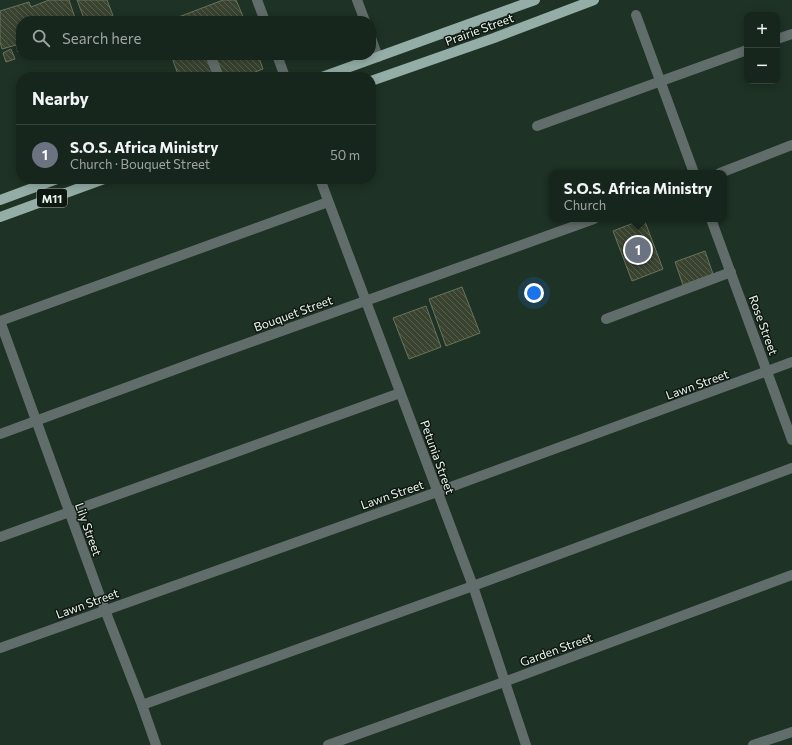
<!DOCTYPE html>
<meta charset="utf-8">
<style>
body{margin:0;font-family:Commissioner,sans-serif;background:#1f2e25;color:#f1f3f6}
.controls{position:absolute;right:12px;top:12px;display:grid;overflow:hidden;border-radius:8px;box-shadow:0 2px 10px #0003}
.controls button{width:36px;height:36px;display:grid;place-items:center;padding:0;border:0;border-bottom:1px solid #35433b;background:#16261c;color:#f1f3f6;font:20px sans-serif}
.you{position:absolute;left:534px;top:293px;width:14px;height:14px;margin:-10px;border:3px solid #fff;border-radius:50%;background:#1a73e8;box-shadow:0 0 0 6px #1a73e833}
.badge{display:grid;place-items:center;width:26px;height:26px;border-radius:50%;background:#bca0f2;color:#fff;font-size:13px;font-weight:700}
.pin{position:absolute;translate:-50% -50%;border:2px solid #fff;box-shadow:0 1px 4px #0006}
.popup{position:absolute;left:549px;top:170px;width:178px;height:52px;box-sizing:border-box;display:grid;place-content:center;border-radius:8px;background:#16261c;filter:drop-shadow(0 1px 3px #0005);font-size:13px;white-space:nowrap;color:#9ea5a3}
.popup b{font-size:15px;color:#f1f3f6}
.popup::after{content:'';position:absolute;left:50%;top:100%;margin-left:-8px;border:8px solid transparent;border-top-color:#16261c}
.list{margin:0;padding:0;list-style:none}
h2{display:flex;justify-content:space-between;align-items:center;height:52px;margin:0;padding:0 16px;font-size:17px}
h2 small{font-size:13px;font-weight:400;color:#9ea5a3}
.list li{display:grid;grid-template-columns:26px 1fr auto;gap:12px;align-items:center;box-sizing:border-box;height:60px;padding:0 16px;border-top:1px solid #35433b}
.list b{display:block;font-size:15px;white-space:nowrap}
.list p{margin:0;font-size:13px;white-space:nowrap;color:#9ea5a3}
.list em{font-size:13px;font-style:normal;color:#9ea5a3}
.icon{flex:none;width:22px;height:22px;fill:none;stroke:currentColor;stroke-width:2;stroke-linecap:round;stroke-linejoin:round}
.map{position:relative;flex:none;width:792px;height:745px;overflow:hidden}
.search{position:absolute;background:#16261c;box-shadow:0 2px 10px #0003;left:16px;top:16px;width:360px;height:44px;display:flex;align-items:center;gap:10px;box-sizing:border-box;padding:0 14px;border-radius:16px;color:#9ea5a3;font-size:15px}
.panel{position:absolute;background:#16261c;box-shadow:0 2px 10px #0003;left:16px;top:72px;width:360px;height:112px;border-radius:16px}
.map>svg:first-child{display:block}
.building{fill:url(#building-back-hatch);stroke:#69745e}
.lines{fill:none;stroke-linecap:round;stroke-linejoin:round}
.minor{stroke:#616d6a;stroke-width:10}
.major{stroke:#94aea7;stroke-width:10}
.labels{text-anchor:middle;dominant-baseline:central;stroke-width:3;stroke-linejoin:round;paint-order:stroke}
.shield{fill:#0f1711;stroke:#a8b3ab;stroke-width:1}
.shield-label{font-size:11px;font-weight:bold;fill:#e9f6ed}
.street-label{font-size:12px;fill:#e9f6ed;stroke:#0f1711}
</style>
<div class="map">
<svg width="792" height="745" viewBox="0 0 792 745">
<defs>
<pattern id="building-back-hatch" width="6" height="6" patternUnits="userSpaceOnUse"><rect width="6" height="6" fill="#394330"/><path d="M-1 5l2 2M0 0l6 6M5-1l2 2" fill="none" stroke="#565f4e"/></pattern>
</defs>
<rect width="100%" height="100%" fill="#1e3225"/>
<g class="building">
<path d="M49,0H69L76,21H21V51L18,52L16,45L2,49L0,42V11L29,2L31,7Z"/>
<path d="M77,0H107L115,21H85Z"/>
<path d="M223,0H236L245,21H168Z"/>
<path d="M11,49L15,59L6,62L3,53Z"/>
<path d="M56,55H68L57,58Z"/>
<path d="M171,55H258L263,69L242,77H179Z"/>
<path d="M644,219L663,269L632,281L613,231Z"/>
<path d="M705,251L713,274L683,285L675,262Z"/>
<path d="M462,287L480,333L446,346L429,299Z"/>
<path d="M426,306L441,347L409,359L393,318Z"/>
</g>
<g class="lines">
<g class="minor">
<path d="M257,0L265,21"/>
<path d="M357,0L365,21"/>
<path d="M636,15L694,173"/>
<path d="M371,38L378,57"/>
<path d="M777,39L792,34"/>
<path d="M210,55L219,77"/>
<path d="M277,55L285,77"/>
<path d="M537,126L747,50"/>
<path d="M720,173L792,145"/>
<path d="M320,179L473,586L526,745"/>
<path d="M711,219L792,440"/>
<path d="M606,319L731,272"/>
<path d="M0,321L105,610L142,705L156,745"/>
<path d="M0,321L328,202"/>
<path d="M0,434L209,357L594,219"/>
<path d="M0,537L400,393"/>
<path d="M0,648L437,492L792,362"/>
<path d="M142,705L473,586L792,468"/>
<path d="M328,745L504,682L792,575"/>
<path d="M753,745L792,732"/>
</g>
<g class="major">
<path d="M322,77L535,0"/>
<path d="M371,81L494,38L594,0"/>
<path d="M0,200L57,179"/>
<path d="M0,217L104,179"/>
</g>
</g>
<g class="labels">
<rect class="shield" x="37" y="189" width="30" height="18" rx="3"/>
<g class="shield-label">
<text x="52" y="198">M11</text>
</g>
<g class="street-label">
<text transform="translate(479 29) rotate(-20)">Prairie Street</text>
<text transform="translate(293 313) rotate(-20)">Bouquet Street</text>
<text transform="translate(764 325) rotate(70)">Rose Street</text>
<text transform="translate(697 384) rotate(-20)">Lawn Street</text>
<text transform="translate(438 457) rotate(70)">Petunia Street</text>
<text transform="translate(392 494) rotate(-19)">Lawn Street</text>
<text transform="translate(89 529) rotate(70)">Lily Street</text>
<text transform="translate(87 603) rotate(-20)">Lawn Street</text>
<text transform="translate(556 649) rotate(-20)">Garden Street</text>
</g>
</g>
</svg>
<div class="controls">
<button>+</button>
<button>−</button>
</div>
<div class="you"></div>
<div class="pin badge" style="left:638px;top:250px;background:#6b7280">1</div>
<div class="popup"><b>S.O.S. Africa Ministry</b>Church</div>
<div class="search"><svg class="icon" aria-label="search" viewBox="0 0 24 24"><circle cx="10" cy="10" r="6"/><path d="M15 15l6 6"/></svg>Search here</div>
<section class="panel">
<h2>Nearby<small></small></h2>
<ul class="list">
<li><span class="badge" style="background:#6b7280">1</span><div><b>S.O.S. Africa Ministry</b><p>Church · Bouquet Street</p></div><em>50 m</em></li>
</ul>
</section>
</div>
